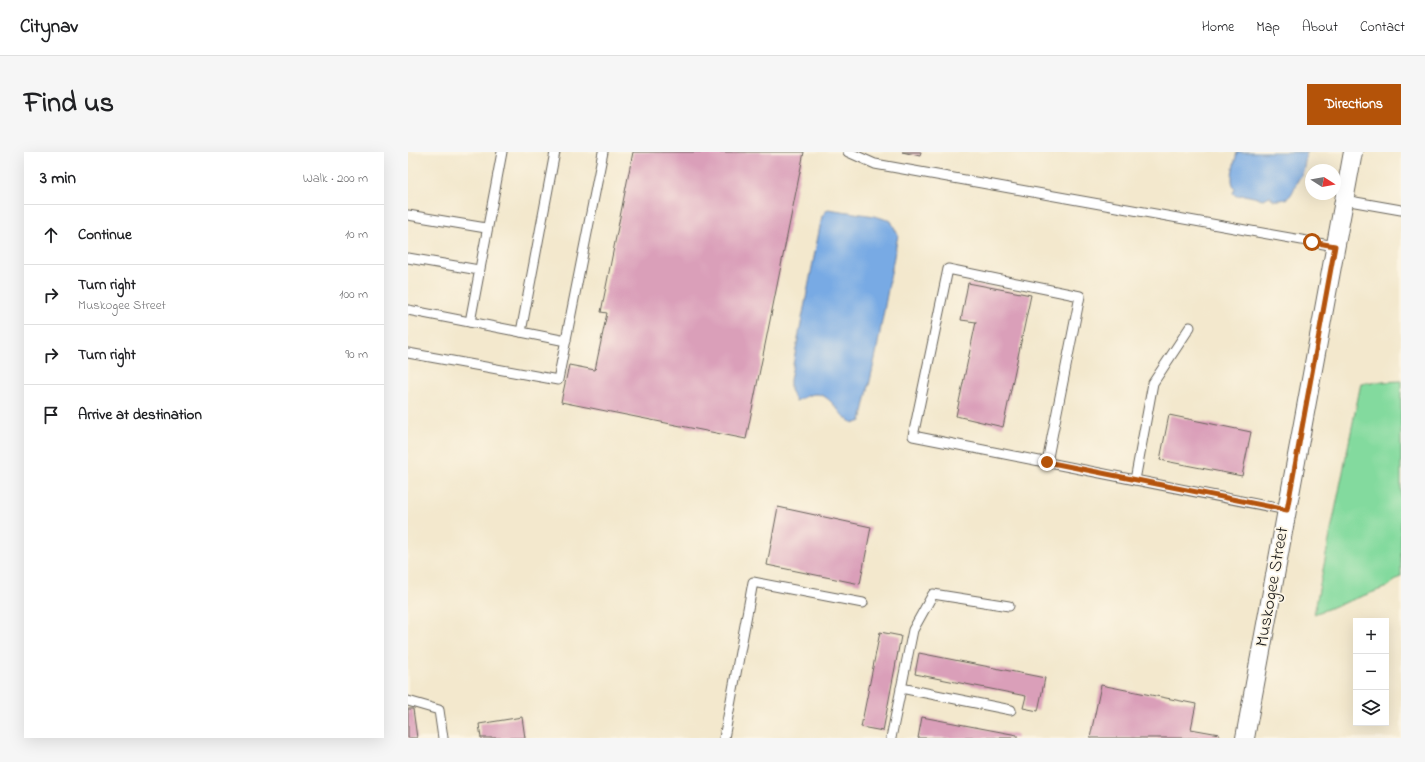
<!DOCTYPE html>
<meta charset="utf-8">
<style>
body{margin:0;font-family:"Indie Flower",sans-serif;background:#f6f6f6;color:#202124}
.controls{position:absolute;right:12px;bottom:12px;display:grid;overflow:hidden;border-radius:0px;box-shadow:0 4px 16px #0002}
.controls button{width:36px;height:36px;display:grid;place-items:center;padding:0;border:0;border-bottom:1px solid #e0e0e0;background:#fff;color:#202124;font:20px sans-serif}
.compass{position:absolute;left:897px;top:12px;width:36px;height:36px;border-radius:50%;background:#fff;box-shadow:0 4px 16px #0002;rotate:101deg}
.stop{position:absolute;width:12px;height:12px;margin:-9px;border:3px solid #b45309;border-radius:50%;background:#fff}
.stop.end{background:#b45309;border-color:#fff;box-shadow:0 1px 4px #0008}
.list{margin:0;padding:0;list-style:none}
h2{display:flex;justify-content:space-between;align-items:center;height:52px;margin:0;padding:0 16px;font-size:17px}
h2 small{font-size:13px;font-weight:400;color:#757577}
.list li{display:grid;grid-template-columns:26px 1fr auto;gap:12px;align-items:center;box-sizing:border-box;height:60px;padding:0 16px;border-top:1px solid #e0e0e0}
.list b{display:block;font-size:15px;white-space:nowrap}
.list p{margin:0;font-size:13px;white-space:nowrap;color:#757577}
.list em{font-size:13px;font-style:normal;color:#757577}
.icon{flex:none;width:22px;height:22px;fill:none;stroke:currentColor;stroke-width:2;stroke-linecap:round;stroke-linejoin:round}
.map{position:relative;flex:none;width:993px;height:586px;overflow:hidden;border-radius:0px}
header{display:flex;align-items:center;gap:24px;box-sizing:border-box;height:56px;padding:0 20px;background:#fff;border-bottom:1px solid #e0e0e0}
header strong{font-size:19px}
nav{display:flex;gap:22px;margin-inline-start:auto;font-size:14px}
.intro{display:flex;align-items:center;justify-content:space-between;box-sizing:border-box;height:96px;padding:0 24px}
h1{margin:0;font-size:28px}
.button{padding:10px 18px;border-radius:0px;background:#b45309;color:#fff;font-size:14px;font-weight:700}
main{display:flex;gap:24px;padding:0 24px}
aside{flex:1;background:#fff;border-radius:0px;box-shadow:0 4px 16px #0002}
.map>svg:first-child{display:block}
.green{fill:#83da9e;stroke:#507b5d}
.water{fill:#78aae4;stroke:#4a6380}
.building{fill:#da9fb9}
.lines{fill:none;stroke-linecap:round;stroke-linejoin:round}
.service-casing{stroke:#67635a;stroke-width:11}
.minor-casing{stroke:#67635a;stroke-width:20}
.service{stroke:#fff;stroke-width:9}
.minor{stroke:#fff;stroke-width:18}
.route{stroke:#b45309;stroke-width:5}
.labels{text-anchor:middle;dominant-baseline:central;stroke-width:3.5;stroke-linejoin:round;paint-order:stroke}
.street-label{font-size:18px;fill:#1c1c1c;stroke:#fcf5e5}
</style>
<header>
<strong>Citynav</strong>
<nav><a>Home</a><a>Map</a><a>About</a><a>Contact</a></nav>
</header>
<div class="intro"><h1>Find us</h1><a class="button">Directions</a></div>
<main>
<aside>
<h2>3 min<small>Walk · 200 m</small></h2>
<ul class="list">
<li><svg class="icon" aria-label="ahead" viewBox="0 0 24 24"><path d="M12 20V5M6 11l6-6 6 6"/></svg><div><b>Continue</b></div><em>10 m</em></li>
<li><svg class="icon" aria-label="right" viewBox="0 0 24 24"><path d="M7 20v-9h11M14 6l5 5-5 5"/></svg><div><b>Turn right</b><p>Muskogee Street</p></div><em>100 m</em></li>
<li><svg class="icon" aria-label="right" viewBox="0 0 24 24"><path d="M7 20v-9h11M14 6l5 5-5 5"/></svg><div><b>Turn right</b></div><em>90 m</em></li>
<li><svg class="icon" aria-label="arrive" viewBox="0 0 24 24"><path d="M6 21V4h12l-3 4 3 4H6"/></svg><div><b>Arrive at destination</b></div></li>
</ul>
</aside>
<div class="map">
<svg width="993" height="586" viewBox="0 0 993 586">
<rect width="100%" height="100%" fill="#fcf5e5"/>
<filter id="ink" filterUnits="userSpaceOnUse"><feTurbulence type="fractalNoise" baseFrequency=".025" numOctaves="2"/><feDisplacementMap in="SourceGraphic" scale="8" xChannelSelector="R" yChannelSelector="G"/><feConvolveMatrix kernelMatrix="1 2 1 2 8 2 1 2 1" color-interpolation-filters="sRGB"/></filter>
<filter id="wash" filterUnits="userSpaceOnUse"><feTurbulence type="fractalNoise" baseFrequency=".012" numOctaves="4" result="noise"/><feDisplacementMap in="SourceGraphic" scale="16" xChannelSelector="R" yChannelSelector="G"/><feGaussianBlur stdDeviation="0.9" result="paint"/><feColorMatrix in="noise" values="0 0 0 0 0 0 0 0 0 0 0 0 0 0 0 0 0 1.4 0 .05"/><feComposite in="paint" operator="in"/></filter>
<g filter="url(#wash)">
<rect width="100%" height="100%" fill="#f3e8cd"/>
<path class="green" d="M993,229V424L979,435L906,462L953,231Z"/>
<g class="water">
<path d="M829,0H898C897,7 897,16 894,22C893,25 890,27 889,30C883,43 883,49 865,48L862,44L855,47L836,43L828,44L825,41L827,37C820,28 827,11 829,0Z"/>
<path d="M420,57L467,64L483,69L490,83L468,202L453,269C436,279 427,242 408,242C401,242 395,246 388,249L382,238V228L414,64Z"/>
</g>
<g id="blocks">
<g class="building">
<path d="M225,0H396L338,287L153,250L161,213L187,218L199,161L193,160Z"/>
<path d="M494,0H513L512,4Z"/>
<path d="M560,131L623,143L595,275L548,264L568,170L553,168Z"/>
<path d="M761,263L843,280L834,324L752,308Z"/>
<path d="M370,355L463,375L452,432L359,413Z"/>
<path d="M472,480L493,484L475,579L453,575Z"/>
<path d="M511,501L637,526L630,559L615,556L618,544L507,522Z"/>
<path d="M693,533L788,552L783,577L811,582V586H682Z"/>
<path d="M0,557H5L9,586H0Z"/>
<path d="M114,565L117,586H73L71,572Z"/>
<path d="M514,565L609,583V586H510Z"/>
</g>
</g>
</g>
<g filter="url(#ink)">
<use href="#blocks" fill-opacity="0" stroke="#67635a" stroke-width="1"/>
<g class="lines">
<defs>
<g id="service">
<path d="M147,0L113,180L158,189"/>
<path d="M440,0L467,12L927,94"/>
<path d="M936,48L993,58"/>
<path d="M0,63L78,76"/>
<path d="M0,106L71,118"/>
<path d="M0,158L113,180"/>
<path d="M62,170L94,0"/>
<path d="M0,201L150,228L195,0"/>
<path d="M639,310L672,144L540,117L505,284L879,358"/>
<path d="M727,328L745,231L782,175"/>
<path d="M493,536L603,558"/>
<path d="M0,549L31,558L35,586"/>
<path d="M316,586L345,430L455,451"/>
<path d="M483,586L505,478L525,442L601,454"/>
</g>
<path id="minor" d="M837,586L945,0"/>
</defs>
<use href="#service" class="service-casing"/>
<use href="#minor" class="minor-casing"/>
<use href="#service" class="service"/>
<use href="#minor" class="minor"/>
</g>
</g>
<g class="lines" filter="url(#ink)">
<path class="route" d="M639,310L879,358L927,94L904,90"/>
</g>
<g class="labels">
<g class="street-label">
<text transform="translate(865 435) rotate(-80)">Muskogee Street</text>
</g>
</g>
</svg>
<div class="controls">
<button>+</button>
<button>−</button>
<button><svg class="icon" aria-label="layers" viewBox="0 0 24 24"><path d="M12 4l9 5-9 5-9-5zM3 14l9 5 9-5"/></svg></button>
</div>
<svg class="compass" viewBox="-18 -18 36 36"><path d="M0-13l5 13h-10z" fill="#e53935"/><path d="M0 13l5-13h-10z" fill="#757577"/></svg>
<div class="stop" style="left:904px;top:90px"></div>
<div class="stop end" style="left:639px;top:310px"></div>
</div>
</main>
